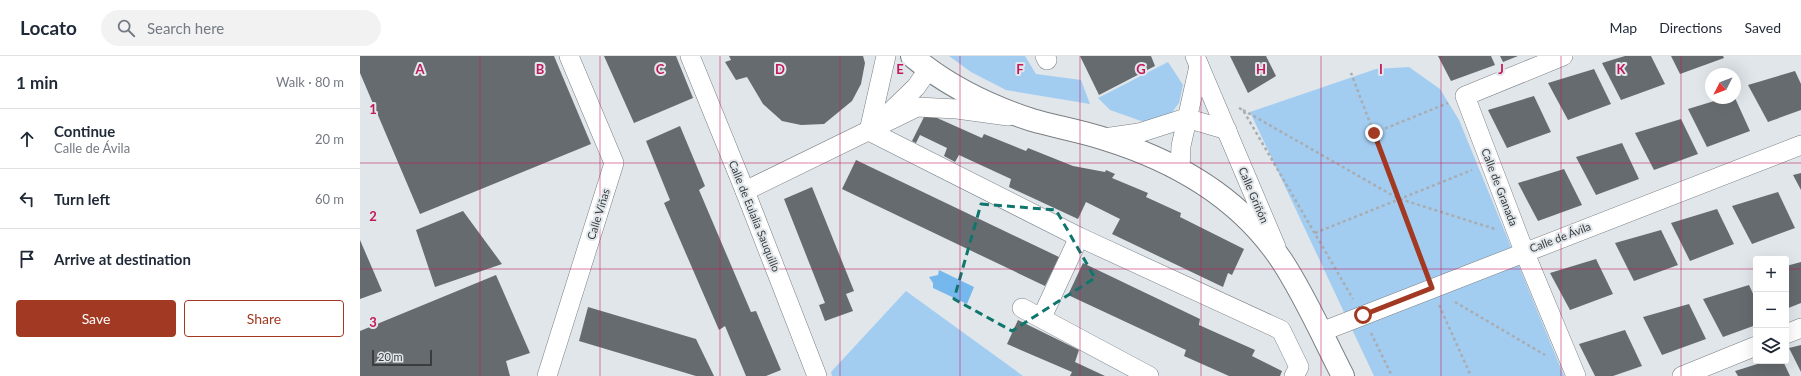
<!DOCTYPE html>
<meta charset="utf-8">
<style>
body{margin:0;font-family:Lato,sans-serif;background:#f2f2f3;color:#1f2937}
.controls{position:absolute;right:12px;bottom:12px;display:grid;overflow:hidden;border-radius:4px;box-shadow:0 4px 16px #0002}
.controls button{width:36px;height:36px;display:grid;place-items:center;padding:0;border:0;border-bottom:1px solid #e0e1e3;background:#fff;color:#1f2937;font:20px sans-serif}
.compass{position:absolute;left:1345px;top:12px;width:36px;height:36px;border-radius:50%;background:#fff;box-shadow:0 4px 16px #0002;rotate:228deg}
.scale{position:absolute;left:12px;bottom:10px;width:60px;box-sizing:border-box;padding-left:4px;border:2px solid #3a3c3e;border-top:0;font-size:11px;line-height:14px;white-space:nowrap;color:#3a3c3e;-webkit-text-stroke:3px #e0e6ea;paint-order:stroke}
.stop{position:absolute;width:12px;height:12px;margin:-9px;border:3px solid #a23922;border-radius:50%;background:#fff}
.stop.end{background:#a23922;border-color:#fff;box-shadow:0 1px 4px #0008}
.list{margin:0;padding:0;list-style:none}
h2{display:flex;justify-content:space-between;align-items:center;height:52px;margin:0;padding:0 16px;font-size:17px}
h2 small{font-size:13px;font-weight:400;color:#747a83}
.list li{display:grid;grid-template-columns:26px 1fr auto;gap:12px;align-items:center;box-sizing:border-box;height:60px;padding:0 16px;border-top:1px solid #e0e1e3}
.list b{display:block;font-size:15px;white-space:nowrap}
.list p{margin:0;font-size:13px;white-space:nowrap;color:#747a83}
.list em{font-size:13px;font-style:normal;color:#747a83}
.actions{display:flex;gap:8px;padding:12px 16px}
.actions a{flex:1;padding:9px 0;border:1px solid #a23922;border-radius:4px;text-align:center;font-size:14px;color:#a23922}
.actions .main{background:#a23922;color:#fff}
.icon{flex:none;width:22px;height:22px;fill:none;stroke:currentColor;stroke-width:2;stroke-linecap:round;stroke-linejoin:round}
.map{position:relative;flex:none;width:1441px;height:320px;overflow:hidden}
header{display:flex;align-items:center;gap:24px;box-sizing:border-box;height:56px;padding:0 20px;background:#fff;border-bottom:1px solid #e0e1e3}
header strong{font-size:19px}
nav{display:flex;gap:22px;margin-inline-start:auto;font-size:14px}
.search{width:280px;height:36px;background:#f2f2f3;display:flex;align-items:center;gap:10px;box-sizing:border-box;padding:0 14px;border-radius:22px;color:#747a83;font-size:15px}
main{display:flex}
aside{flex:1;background:#fff}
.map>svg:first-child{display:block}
.green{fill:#a2cdf1}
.water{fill:#74b8ee}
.building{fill:#666b6f}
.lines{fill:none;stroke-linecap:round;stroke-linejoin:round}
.minor-casing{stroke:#7a7f83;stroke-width:20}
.primary-casing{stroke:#7a7f83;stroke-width:24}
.path{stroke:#a9adb1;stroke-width:2.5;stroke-dasharray:3 3;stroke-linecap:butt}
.minor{stroke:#fff;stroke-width:19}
.primary{stroke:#fff;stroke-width:22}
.route{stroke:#a23922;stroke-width:5}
.marked{fill:none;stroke:#0f766e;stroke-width:3;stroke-dasharray:8 5;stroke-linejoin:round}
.grid{fill:none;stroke:#c2185b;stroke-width:1;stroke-opacity:0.55}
.labels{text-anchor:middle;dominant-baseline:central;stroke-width:4;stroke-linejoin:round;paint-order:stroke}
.street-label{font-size:11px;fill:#3a3c3e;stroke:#e0e6ea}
.grid-label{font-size:13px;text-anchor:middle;font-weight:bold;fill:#c2185b;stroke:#e0e6ea;stroke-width:4;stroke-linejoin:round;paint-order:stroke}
</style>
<header>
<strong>Locato</strong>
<div class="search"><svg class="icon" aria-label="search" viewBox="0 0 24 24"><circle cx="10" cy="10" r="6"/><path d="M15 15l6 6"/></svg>Search here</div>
<nav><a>Map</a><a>Directions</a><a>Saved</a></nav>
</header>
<main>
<aside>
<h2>1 min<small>Walk · 80 m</small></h2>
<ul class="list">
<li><svg class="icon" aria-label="ahead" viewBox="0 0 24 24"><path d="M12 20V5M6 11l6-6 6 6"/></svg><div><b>Continue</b><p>Calle de Ávila</p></div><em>20 m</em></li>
<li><svg class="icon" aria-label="left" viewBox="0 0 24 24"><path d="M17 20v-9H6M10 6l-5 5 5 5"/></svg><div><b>Turn left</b></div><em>60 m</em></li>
<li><svg class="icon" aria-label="arrive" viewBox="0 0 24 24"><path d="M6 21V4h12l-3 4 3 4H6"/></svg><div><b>Arrive at destination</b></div></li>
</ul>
<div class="actions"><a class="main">Save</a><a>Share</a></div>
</aside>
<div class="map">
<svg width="1441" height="320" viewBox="0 0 1441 320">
<rect width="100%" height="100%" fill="#e0e6ea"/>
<g class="green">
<path d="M589,0H665L676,18L721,24L730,48L646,34L611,16Z"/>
<path d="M808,6L823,29L819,47L810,59L784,66L750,54L738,42Z"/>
<path d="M1049,11L1080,33L1099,64L1204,320H1014L890,56L1016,13Z"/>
<path d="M546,235L663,320H472L471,316Z"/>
</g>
<path class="water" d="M579,214L614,231L607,248L573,232V227L569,221L578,219Z"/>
<g class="building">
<path d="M0,0H194L231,88L60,158L0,17Z"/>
<path d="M244,0H316L333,42L274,67Z"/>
<path d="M369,0H503L505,7L501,28L492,45L464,68L441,69L422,65L403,48L387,21L376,24L365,6L371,4Z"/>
<path d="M720,0H791L795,10L739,39Z"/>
<path d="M870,0H906L916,20L888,37Z"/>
<path d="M1078,0H1131L1135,9L1091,25Z"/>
<path d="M1140,0H1158L1143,6Z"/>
<path d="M1265,0H1291L1305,28L1261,44L1242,7Z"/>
<path d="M1311,0H1363L1364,2L1320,18Z"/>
<path d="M1234,13L1251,48L1208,64L1188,27Z"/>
<path d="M1435,15L1441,28V54L1408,66L1388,29Z"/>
<path d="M1174,40L1191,76L1147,92L1128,54Z"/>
<path d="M1364,42H1375L1390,75L1347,91L1328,53Z"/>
<path d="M566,57L622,82L624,78L666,95L668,92L713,110L745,116L746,114L755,118L752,122L788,137L786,141L821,157L820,161L884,193L872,219L868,217L863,231L752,178L760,163L726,146L718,163L649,131L651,123L599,99L595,106L584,100L587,92L560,79L556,87L552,85Z"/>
<path d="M1321,63L1338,98L1294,114L1275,77Z"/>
<path d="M320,70L345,130L339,134L391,256L396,255L421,314L406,320H386L365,270L359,274L304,147L310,144L286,85Z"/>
<path d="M1262,87L1279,123L1236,139L1216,101Z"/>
<path d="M496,104L699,201L685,230L482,133Z"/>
<path d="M1204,113L1222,149L1178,165L1158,127Z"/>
<path d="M1441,117V134L1433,119Z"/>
<path d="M452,131L494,235L486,238L493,255L465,265L459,249L465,247L424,143Z"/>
<path d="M1418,136L1435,172L1392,188L1372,150Z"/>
<path d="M1357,153L1374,188L1330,205L1311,167Z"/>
<path d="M103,155L142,208L75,231L56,174Z"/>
<path d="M1301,174L1318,209L1274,225L1255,187Z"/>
<path d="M0,184L22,235L0,243Z"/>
<path d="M1236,203L1253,238L1210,254L1190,217Z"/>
<path d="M1441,206V247L1426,253V210Z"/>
<path d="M723,207L840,263L839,269L895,294L892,300L922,315L920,320H869L824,300L826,294L708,239Z"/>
<path d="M136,219L170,297L146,305L150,320H0V275Z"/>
<path d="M1389,229L1396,244V269L1363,281L1343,243Z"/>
<path d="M1329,248L1346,283L1302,299L1283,261Z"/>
<path d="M228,251L336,283L354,320H336L219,285Z"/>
<path d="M658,264L719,294L715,306L745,320H710L712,316L647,288Z"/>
<path d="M1265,274L1282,310L1253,320H1235L1219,288Z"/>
<path d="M1441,289V316L1429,292Z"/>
<path d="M1407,305H1423L1430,320H1378L1375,315Z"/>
</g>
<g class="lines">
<defs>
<g id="minor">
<path d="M330,0L385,135L457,320"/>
<path d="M685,0L687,4"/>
<path d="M835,0L916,191"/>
<path d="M1203,0L1105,40L1164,195L1216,320"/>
<path d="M525,61L556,31L568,14"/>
<path d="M509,75L719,181L921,274L939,311L934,320"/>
<path d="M509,75L526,0"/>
<path d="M744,82L779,77L826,62L867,74"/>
<path d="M820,113L821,90L839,10"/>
<path d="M385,135L557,51L597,53L648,60"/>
<path d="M662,252L789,320"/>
<path d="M682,261L719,181"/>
<path d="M961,276L1441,89"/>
<path d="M1426,278L1441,272"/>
<path d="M187,320L254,107L209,0"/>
<path d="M1322,320L1396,290"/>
</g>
<path id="primary" d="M552,0C586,29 629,50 672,64C696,71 721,75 745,83C816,105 880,141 922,205C945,240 964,283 983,320"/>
</defs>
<use href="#minor" class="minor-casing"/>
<use href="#primary" class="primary-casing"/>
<g class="path">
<path d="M879,52L883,54L993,243"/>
<path d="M883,54L1039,143L991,17"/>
<path d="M1014,77L1088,47"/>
<path d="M1039,143L1066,215"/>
<path d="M1040,143L1135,173"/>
<path d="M955,177L1112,114"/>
<path d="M1095,246L1185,299"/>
<path d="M1079,249L1111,320"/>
<path d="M1011,277L1032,320"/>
</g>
<use href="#minor" class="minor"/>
<use href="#primary" class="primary"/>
</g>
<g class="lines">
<path class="route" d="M1003,259L1072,232L1014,77"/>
</g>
<path class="marked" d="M621,148L696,154L735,222L652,275L594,243Z"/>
<path class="grid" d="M120,0V320M240,0V320M360,0V320M480,0V320M600,0V320M720,0V320M841,0V320M961,0V320M1081,0V320M1201,0V320M1321,0V320M0,107H1441M0,213H1396M1426,213H1441"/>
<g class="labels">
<g class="street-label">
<text transform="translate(1140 131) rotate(69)">Calle de Granada</text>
<text transform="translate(894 139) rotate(67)">Calle Griñón</text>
<text transform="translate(238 158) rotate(-73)">Calle Viñas</text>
<text transform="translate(395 160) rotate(68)">Calle de Eulalia Sauquillo</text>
<text transform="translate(1200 181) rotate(-21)">Calle de Ávila</text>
</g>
</g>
<g class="grid-label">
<text x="60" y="18">A</text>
<text x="180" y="18">B</text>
<text x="300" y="18">C</text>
<text x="420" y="18">D</text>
<text x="540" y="18">E</text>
<text x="660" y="18">F</text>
<text x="781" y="18">G</text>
<text x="901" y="18">H</text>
<text x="1021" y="18">I</text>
<text x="1141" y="18">J</text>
<text x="1261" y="18">K</text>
<text x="13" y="58">1</text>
<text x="13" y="165">2</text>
<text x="13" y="271">3</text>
</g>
</svg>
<div class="controls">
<button>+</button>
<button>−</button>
<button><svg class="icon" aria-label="layers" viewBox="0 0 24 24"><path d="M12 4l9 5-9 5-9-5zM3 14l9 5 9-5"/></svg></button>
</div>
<svg class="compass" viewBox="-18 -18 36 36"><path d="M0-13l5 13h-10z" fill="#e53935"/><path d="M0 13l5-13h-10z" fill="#747a83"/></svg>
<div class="scale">20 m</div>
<div class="stop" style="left:1003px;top:259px"></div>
<div class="stop end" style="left:1014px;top:77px"></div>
</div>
</main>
